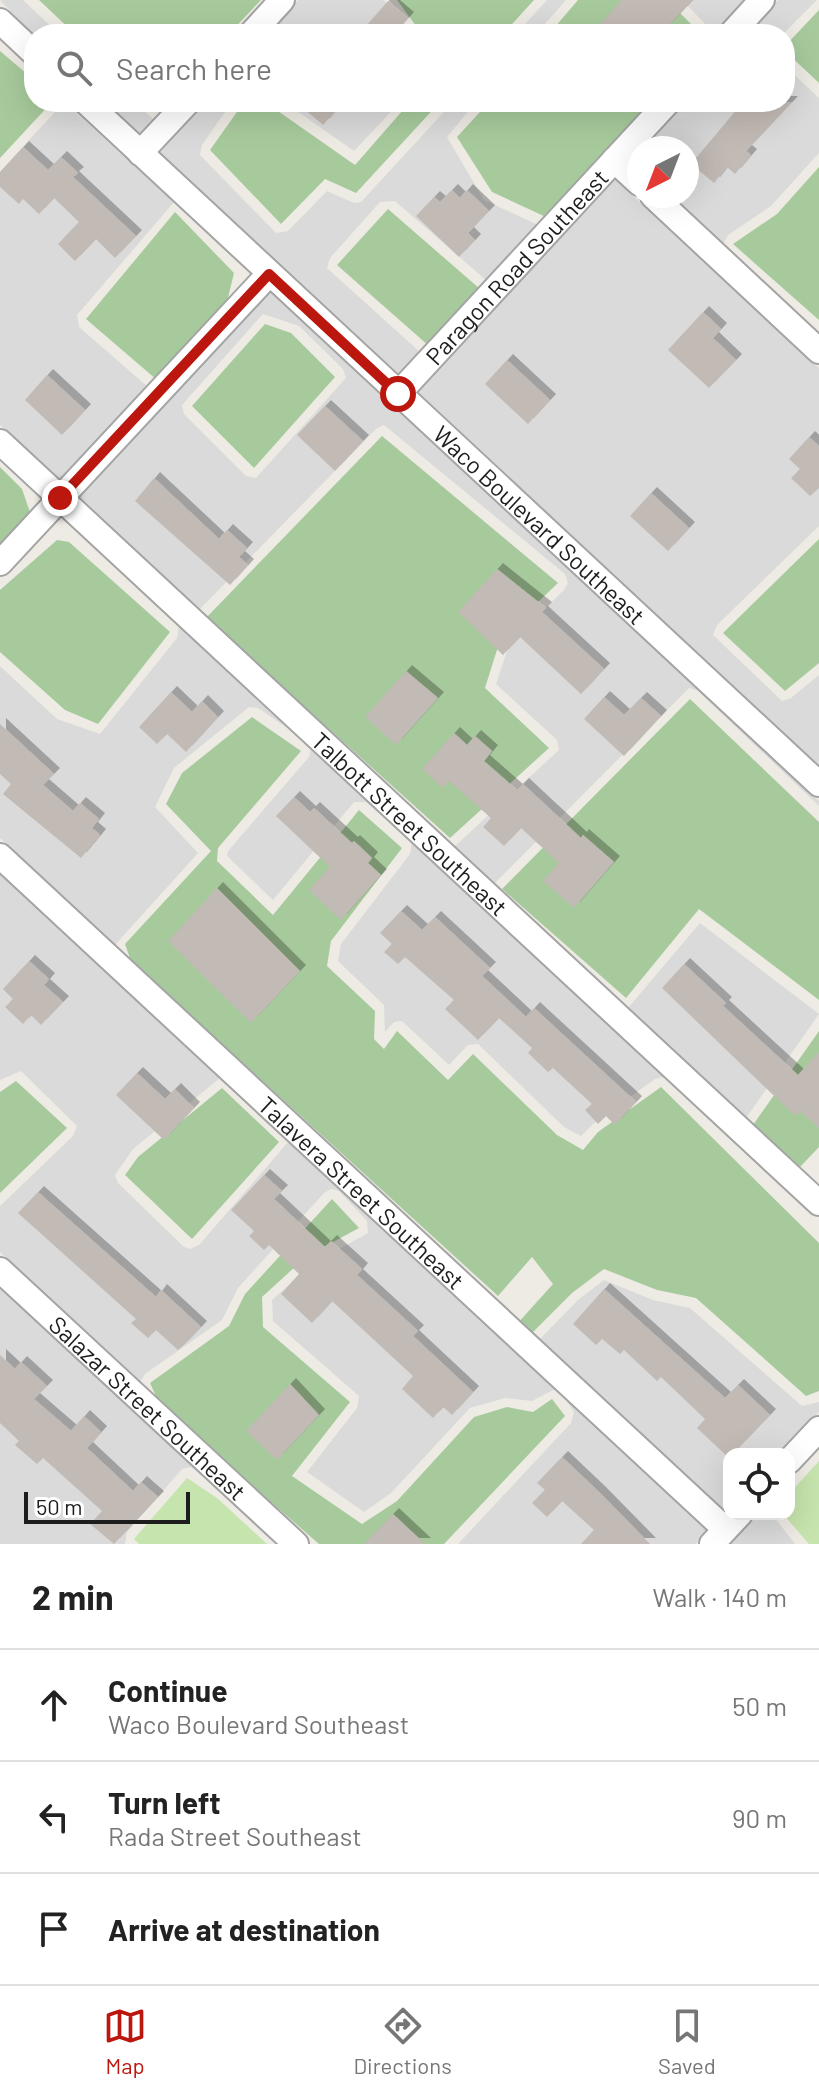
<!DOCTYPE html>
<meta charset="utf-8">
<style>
body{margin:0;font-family:Barlow,sans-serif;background:#f2f2f2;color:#222}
.controls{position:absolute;right:24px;bottom:24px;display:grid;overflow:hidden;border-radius:16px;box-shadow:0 8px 32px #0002}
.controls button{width:72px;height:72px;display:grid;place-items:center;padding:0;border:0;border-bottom:2px solid #e0e0e0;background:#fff;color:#222;font:40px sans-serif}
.compass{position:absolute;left:627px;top:136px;width:72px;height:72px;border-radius:50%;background:#fff;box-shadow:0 8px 32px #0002;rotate:222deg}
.scale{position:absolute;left:24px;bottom:20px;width:166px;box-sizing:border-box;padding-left:8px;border:4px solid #1d1d1d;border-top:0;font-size:22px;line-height:28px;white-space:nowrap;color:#1d1d1d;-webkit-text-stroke:6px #fff;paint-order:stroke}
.stop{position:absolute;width:24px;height:24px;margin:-18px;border:6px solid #bc170f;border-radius:50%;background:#fff}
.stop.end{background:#bc170f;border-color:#fff;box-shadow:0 2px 8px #0008}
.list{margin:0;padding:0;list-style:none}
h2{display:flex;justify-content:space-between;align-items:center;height:104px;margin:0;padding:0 32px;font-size:34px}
h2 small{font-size:26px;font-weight:400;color:#767676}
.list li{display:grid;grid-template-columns:52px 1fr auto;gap:24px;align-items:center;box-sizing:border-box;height:112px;padding:0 32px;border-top:2px solid #e0e0e0}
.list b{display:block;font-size:30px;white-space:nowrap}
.list p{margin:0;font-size:26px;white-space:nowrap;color:#767676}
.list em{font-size:26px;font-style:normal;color:#767676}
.icon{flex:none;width:44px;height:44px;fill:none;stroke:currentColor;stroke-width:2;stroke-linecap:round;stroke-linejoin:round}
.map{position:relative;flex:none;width:819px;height:1544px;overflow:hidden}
.search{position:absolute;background:#fff;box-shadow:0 8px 32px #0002;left:24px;right:24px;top:24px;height:88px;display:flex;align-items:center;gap:20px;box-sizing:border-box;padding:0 28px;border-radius:32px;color:#767676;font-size:30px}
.sheet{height:440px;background:#fff}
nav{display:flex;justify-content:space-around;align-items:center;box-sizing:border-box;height:112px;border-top:2px solid #e0e0e0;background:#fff;font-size:22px;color:#767676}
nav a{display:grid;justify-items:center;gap:4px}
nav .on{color:#bc170f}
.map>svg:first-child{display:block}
.residential{fill:#dbdada;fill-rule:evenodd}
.grass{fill:#c6e4ad}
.forest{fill:#a7ca9c}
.building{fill:#c2bab4;filter:url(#shadow)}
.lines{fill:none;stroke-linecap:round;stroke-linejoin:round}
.minor-casing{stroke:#a4a4a4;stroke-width:28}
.minor{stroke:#fff;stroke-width:24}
.route{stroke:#bc170f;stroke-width:10}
.labels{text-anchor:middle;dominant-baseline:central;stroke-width:7;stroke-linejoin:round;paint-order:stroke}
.street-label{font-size:24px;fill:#1d1d1d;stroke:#fff}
</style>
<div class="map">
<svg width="819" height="1544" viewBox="0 0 819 1544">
<defs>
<filter id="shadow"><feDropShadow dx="6" dy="-6" stdDeviation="0" flood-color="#0004"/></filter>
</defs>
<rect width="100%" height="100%" fill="#eeebe4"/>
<g class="residential">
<path d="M0,0H23L59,34L34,36Z"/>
<path d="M298,0H384L408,34H266Z"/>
<path d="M547,0H566L536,34H516Z"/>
<path d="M682,0H747L715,34Z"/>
<path d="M778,0H817L783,34H746Z"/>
<path d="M785,66L819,98V153L771,206L728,235L723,244L671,196H687V148H640L683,102H785Z"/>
<path d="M64,102L174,202L77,315L79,327L148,387L60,481L0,425V172Z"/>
<path d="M105,102H133L155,120L141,136Z"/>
<path d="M203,102H232L202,145L200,155L276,233L288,231L327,191L354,203L361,202L453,102H476L447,137L484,200L538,225L487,281L395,201L380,202L330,258L327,268L421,353L399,376L157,152Z"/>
<path d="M284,102H400L354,151Z"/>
<path d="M613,177L819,368V526L717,625L713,635L782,701L791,698L819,675V766L416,392Z"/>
<path d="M269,291L819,801V806L698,691L689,688L494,884L454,847L559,750L557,740L496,684L510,642L564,590L568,583L565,574L384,425L376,429L199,610L77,496ZM263,314L299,326L343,369L346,378L256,478L246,476L184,414L182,405Z"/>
<path d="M179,626L293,732L258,708L249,707L174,768L155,807L198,853L115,945L0,838V666L57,719L100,734L177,638Z"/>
<path d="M311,749L397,828L366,802H354L273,900L227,856L228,851L309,757Z"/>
<path d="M412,842L664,1077L655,1079L593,1124L581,1136L564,1127L478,1044L468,1045L449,1065L402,1021L394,1022L385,1032L384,1005L338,961L341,944L410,854Z"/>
<path d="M0,874L220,1078L133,1149L115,1175L118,1183L184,1247L190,1249L199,1245L289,1141L555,1389L532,1401L505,1398L470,1408L391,1493L364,1512L307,1472L357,1408L359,1396L273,1321L272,1300L312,1264L368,1233L367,1221L339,1191L331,1189L324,1193L238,1288L222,1320L145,1374L140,1382L0,1252V1206L73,1136L77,1126L21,1071L0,1080Z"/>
<path d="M700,923L819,1014L746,1118L628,1008Z"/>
<path d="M604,1280L653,1300L690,1308L802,1406L819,1402V1412L780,1454H729V1509L726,1512L540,1339L578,1300Z"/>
<path d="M0,1287L202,1475L191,1467L182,1469L127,1532L125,1544H0Z"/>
<path d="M564,1397L708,1531L696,1544H458L571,1423L574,1412Z"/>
<path d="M756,1514H772L795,1544H728Z"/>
</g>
<g class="grass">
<path d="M819,1461V1544H809L783,1514H789V1494Z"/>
<path d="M187,1478L217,1498L267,1544H139L134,1539Z"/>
</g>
<g class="forest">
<path d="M39,0H261L229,34H75Z"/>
<path d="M397,0H534L503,34H422Z"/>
<path d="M578,0H667L701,34H549Z"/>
<path d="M819,10V83L785,51V46Z"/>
<path d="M0,51L34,80V102H52L0,158Z"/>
<path d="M244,102H265L355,165L410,102H440L356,193L325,179L281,224L210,150Z"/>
<path d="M489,102H650L546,217L492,192L457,137Z"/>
<path d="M819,167V320L733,244L777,214Z"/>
<path d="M388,209L480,289L429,346L337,265Z"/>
<path d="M175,212L234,273L226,306L157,380L86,319Z"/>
<path d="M265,324L291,333L335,377L254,468L192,406Z"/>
<path d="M382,436L558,583L501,637L485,688L549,748L450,838L206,618Z"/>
<path d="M0,467L22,489L32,518L0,550Z"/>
<path d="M819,539V663L785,691L723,633Z"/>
<path d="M57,540L69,542L170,632L98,724L65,710L0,652V590Z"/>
<path d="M690,699L819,822V1000L699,909L626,998L502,889Z"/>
<path d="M252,717L301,751L218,848L217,861L273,915L359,810L402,848L331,941L327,966L375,1011L374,1039L384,1049L397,1031L448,1080L473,1054L557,1135L583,1150L598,1132L661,1087L819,1243V1391L806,1396L696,1298L657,1290L604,1269L572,1293L533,1332L517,1324L553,1284L532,1257L498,1296L131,961L125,944L211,851L166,804L182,773Z"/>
<path d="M819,1031V1147L800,1167L753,1125Z"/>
<path d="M16,1081L67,1128L0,1193V1092Z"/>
<path d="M222,1088L279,1142L192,1239L125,1175L138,1157Z"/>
<path d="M332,1199L359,1228L307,1256L262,1297L263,1327L350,1402L292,1476L362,1524L397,1501L474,1417L507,1407L533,1412L552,1399L565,1416L444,1544H319L160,1405L150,1383L229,1326L245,1294Z"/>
</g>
<g class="building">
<path d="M621,0H693L661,34H592Z"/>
<path d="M388,1L408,18L394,34H359Z"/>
<path d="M296,102H343L323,125Z"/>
<path d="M743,102H792L746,151L751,155L735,174L727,167L714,183L691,164Z"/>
<path d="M23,147L48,170L61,157L78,173L73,177L136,236L115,258L96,239L75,261L58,244L79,222L54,198L39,214L23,199L19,204L0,187V172Z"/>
<path d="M452,190L460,198L467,190L489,211L468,233L475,240L459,257L416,216L434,197L440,202Z"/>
<path d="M703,312L721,329L713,338L736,360L709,388L668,350Z"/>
<path d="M507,360L550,400L528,424L485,384Z"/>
<path d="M47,375L85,410L62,435L25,400Z"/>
<path d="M325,406L363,441L335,471L297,435Z"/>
<path d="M809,437L819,446V488L810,496L791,478L800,469L789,459Z"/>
<path d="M154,478L219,539L227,530L247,548L239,557L248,565L230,585L135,501Z"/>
<path d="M651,493L689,528L668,551L630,516Z"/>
<path d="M497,569L546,608L542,612L604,669L581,694L520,637L503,655L458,612Z"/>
<path d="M406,671L438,698L396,745L365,717Z"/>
<path d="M171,692L192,712L202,701L218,717L186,752L167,734L157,744L139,727Z"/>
<path d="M604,697L624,715L641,698L661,716L624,756L584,719Z"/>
<path d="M0,724L54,774L43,785L73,811L80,803L99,819L92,828L100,835L81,858L3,794L11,784L0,774Z"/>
<path d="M454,733L467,745L475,736L492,751L484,761L517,790L523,784L581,838L583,835L614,862L574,908L543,881L559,863L521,828L504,846L483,827L491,818L449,781L443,788L422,769Z"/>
<path d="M294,797L310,812L314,808L352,843L354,841L372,858L368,863L381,875L341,920L309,890L330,867L276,816Z"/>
<path d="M217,888L300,971L251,1023L168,941Z"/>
<path d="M401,911L422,930L435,917L490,968L482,976L526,1017L534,1008L636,1102L615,1125L606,1116L598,1124L585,1110L592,1104L553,1068L548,1072L528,1053L532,1048L499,1018L478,1040L445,1009L454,1000L405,957L398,964L384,952L392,944L380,933Z"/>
<path d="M29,961L49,979L44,985L63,1002L41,1025L31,1015L23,1024L5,1007L13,999L3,989Z"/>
<path d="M684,964L726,1003L723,1006L798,1075L819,1052V1128L800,1111L795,1116L662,988Z"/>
<path d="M137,1073L165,1099L175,1089L194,1108L164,1140L116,1095Z"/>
<path d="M264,1175L282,1191L274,1199L325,1247L331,1241L362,1269L357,1275L418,1331L413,1336L473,1392L452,1415L443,1407L433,1418L402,1389L413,1376L332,1301L312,1323L281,1294L299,1274L269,1245L264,1250L249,1236L254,1231L231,1210Z"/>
<path d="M38,1192L156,1297L161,1290L201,1327L185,1344L178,1350L156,1330L148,1338L131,1323L136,1319L18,1213Z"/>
<path d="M604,1289L725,1398L738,1385L770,1415L729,1458L697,1428L705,1419L661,1377L657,1381L624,1350L620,1354L602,1339L596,1345L573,1324Z"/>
<path d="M0,1355L15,1369L21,1362L47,1386L34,1399L71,1431L84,1416L101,1432L87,1448L133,1491L141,1482L158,1497L114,1544L90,1524L102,1511L43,1458L37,1464L15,1445L19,1441L0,1423Z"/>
<path d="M290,1384L319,1415L277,1460L246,1431Z"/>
<path d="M562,1457L600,1493L650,1544H581L594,1530L562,1501L547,1517L532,1503L545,1490L537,1483Z"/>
<path d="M393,1514L425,1544H364Z"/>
</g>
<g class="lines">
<defs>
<g id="minor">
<path d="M0,21L34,53"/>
<path d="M251,34L282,0"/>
<path d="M731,34L762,0"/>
<path id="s1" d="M86,102L819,784"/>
<path d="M140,153L188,102"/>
<path d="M614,160L639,183"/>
<path d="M653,196L819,351"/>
<path id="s2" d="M398,394L668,102"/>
<path id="s3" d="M0,442L819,1203"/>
<path d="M0,563L269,274"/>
<path id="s4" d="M0,856L725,1529"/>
<path id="s5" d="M0,1270L296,1544"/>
<path d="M789,1461L819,1429"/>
<path d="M712,1544L740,1514"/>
</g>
</defs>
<use href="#minor" class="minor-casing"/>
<use href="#minor" class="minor"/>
</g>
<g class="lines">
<path class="route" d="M60,498L269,274L398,394"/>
</g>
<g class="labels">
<g class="street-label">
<text stroke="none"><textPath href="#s2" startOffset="174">Paragon Road Southeast</textPath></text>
<text stroke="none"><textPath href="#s1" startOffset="620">Waco Boulevard Southeast</textPath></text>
<text stroke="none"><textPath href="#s3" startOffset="560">Talbott Street Southeast</textPath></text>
<text stroke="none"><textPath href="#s4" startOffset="494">Talavera Street Southeast</textPath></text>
<text stroke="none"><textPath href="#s5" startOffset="202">Salazar Street Southeast</textPath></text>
</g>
</g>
</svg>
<div class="controls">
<button><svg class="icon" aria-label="locate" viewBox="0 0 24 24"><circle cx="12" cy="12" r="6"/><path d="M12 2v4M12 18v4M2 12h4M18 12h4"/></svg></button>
</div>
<svg class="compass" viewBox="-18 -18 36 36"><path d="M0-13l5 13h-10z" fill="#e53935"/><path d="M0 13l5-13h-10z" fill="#767676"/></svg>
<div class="scale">50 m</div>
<div class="stop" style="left:398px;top:394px"></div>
<div class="stop end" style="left:60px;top:498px"></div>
<div class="search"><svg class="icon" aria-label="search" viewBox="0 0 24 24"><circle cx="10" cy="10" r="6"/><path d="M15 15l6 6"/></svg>Search here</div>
</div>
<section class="sheet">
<h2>2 min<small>Walk · 140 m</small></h2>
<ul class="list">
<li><svg class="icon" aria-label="ahead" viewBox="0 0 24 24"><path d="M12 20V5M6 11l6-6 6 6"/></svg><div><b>Continue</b><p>Waco Boulevard Southeast</p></div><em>50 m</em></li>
<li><svg class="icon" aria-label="left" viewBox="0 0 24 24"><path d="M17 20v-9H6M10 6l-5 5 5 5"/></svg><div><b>Turn left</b><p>Rada Street Southeast</p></div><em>90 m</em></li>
<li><svg class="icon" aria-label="arrive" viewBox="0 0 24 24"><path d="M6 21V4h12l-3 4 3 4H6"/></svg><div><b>Arrive at destination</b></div></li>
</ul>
</section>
<nav>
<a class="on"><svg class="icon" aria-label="map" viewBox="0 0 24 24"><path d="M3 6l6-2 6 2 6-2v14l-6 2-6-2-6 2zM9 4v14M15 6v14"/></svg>Map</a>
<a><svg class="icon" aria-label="directions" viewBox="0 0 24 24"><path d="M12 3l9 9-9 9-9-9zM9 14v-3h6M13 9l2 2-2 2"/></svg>Directions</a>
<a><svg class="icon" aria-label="saved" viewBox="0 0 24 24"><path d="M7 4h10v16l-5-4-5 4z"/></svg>Saved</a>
</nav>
